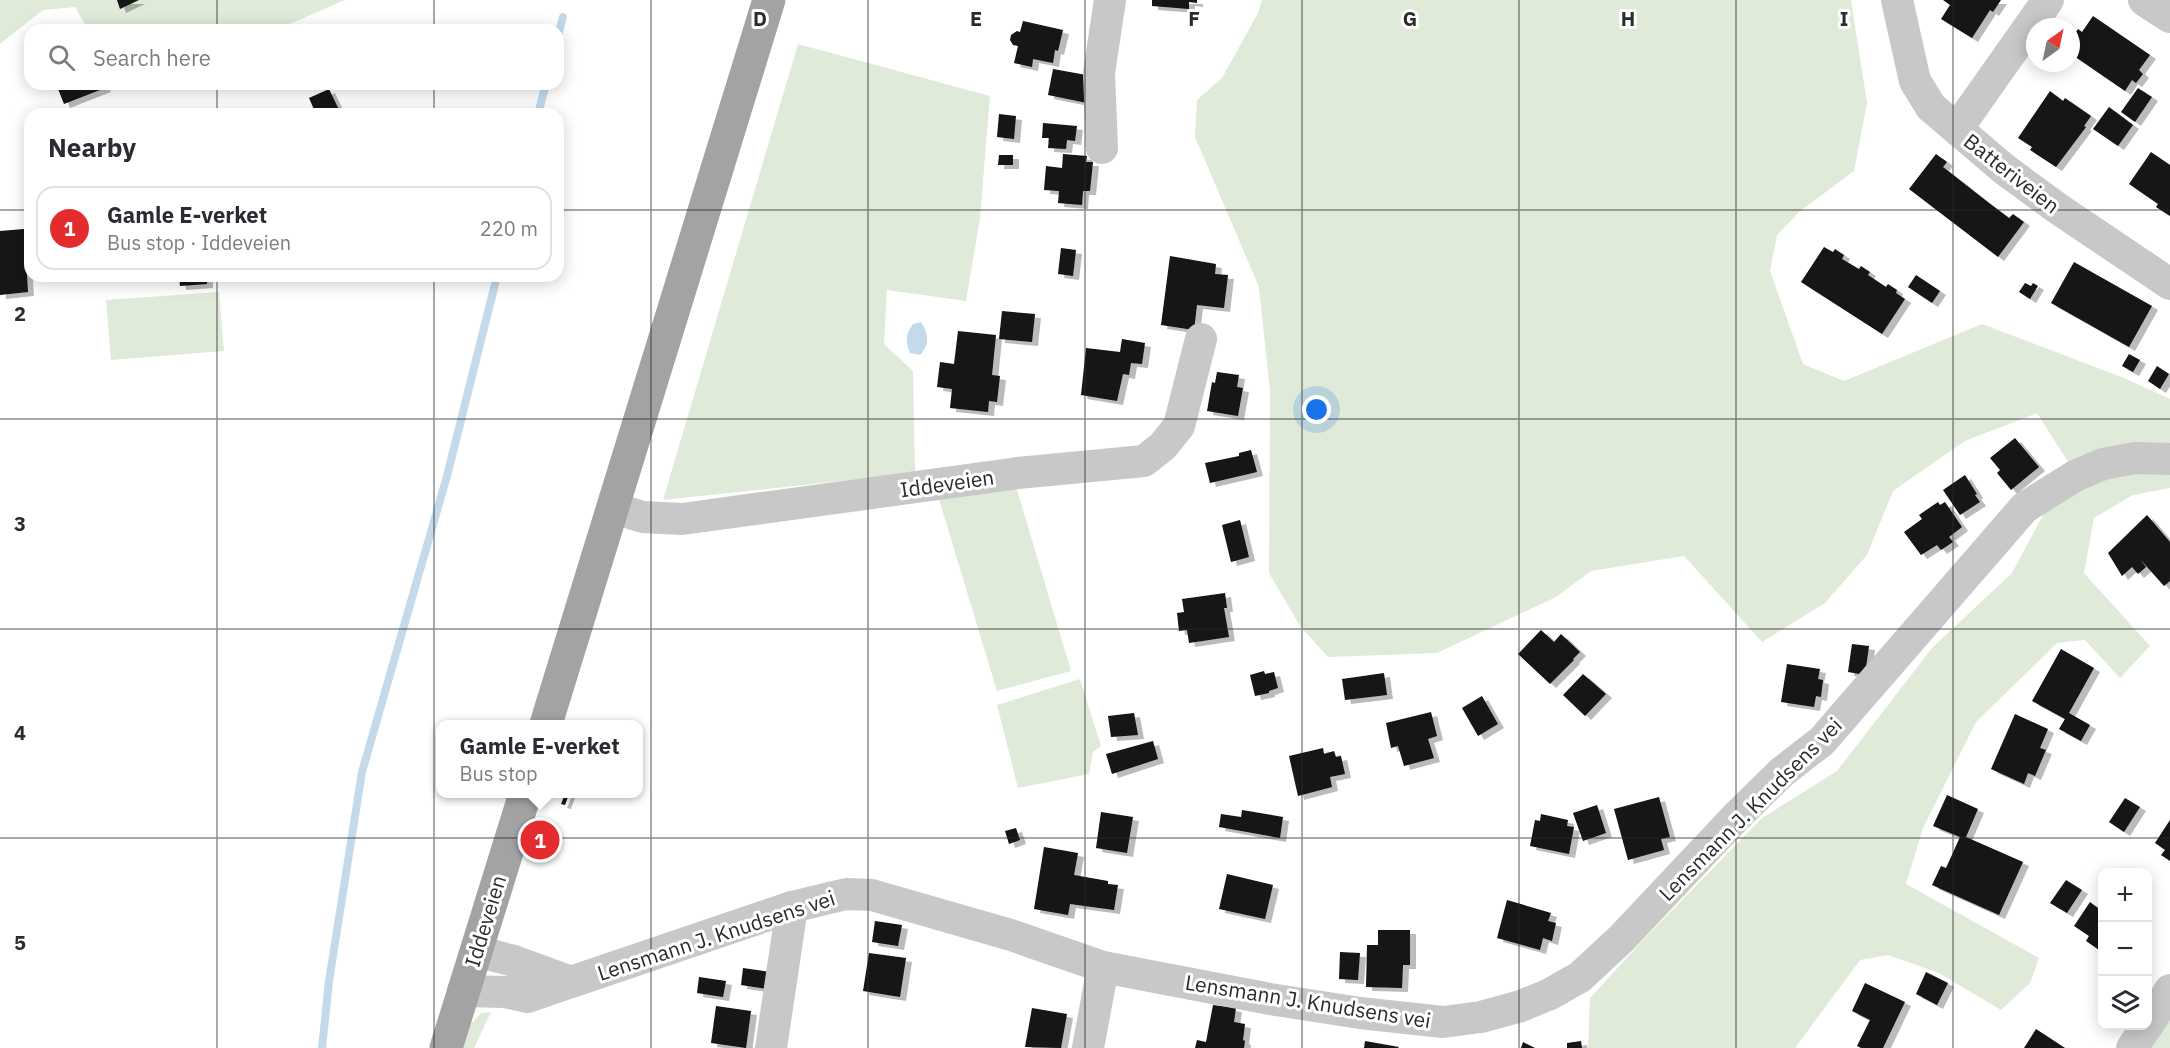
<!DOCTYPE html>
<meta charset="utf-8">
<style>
body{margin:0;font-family:"IBM Plex Sans",sans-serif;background:#f2f2f3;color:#2b2b33}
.controls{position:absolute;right:18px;bottom:18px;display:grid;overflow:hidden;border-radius:12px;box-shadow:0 3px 15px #0003}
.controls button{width:54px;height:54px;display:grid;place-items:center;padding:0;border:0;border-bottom:2px solid #e1e1e2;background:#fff;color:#2b2b33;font:30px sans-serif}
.compass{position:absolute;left:2026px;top:18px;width:54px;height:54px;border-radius:50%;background:#fff;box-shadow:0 3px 15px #0003;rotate:33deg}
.you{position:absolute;left:1317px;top:410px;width:21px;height:21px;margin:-15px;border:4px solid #fff;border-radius:50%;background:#1a73e8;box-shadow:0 0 0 9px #1a73e833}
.badge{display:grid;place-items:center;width:39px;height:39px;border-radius:50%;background:#e42b2d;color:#fff;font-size:20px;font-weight:700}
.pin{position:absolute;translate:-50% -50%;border:3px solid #fff;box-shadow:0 2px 6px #0006}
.popup{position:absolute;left:436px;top:720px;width:207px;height:78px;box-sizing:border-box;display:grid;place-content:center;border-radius:12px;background:#fff;filter:drop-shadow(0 2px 4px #0005);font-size:20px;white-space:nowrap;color:#7c7c81}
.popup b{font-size:22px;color:#2b2b33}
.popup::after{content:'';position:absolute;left:50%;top:100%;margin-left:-12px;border:12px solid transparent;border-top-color:#fff}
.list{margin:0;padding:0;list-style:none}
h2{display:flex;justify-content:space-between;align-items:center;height:78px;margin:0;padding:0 24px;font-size:26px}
h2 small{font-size:20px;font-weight:400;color:#7c7c81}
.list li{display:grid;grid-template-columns:39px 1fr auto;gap:18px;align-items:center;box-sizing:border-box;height:84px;margin:0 12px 12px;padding:0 12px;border:2px solid #e1e1e2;border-radius:18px}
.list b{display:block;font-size:22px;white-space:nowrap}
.list p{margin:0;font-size:20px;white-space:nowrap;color:#7c7c81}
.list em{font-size:20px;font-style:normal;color:#7c7c81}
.icon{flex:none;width:33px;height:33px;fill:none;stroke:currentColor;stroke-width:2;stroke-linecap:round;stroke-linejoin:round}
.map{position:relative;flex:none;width:2170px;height:1048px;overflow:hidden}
.search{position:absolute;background:#fff;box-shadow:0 3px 15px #0003;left:24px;top:24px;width:540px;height:66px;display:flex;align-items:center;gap:15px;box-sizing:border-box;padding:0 21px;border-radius:18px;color:#7c7c81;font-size:22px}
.panel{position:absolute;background:#fff;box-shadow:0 3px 15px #0003;left:24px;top:108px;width:540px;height:174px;border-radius:18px}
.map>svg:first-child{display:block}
.green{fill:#e0ead8}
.water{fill:#c4d9ea}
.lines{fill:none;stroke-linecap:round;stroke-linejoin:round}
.stream{stroke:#c4d9ea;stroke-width:8}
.building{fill:#121212;filter:url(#shadow)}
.minor{stroke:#c8c8c8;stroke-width:32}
.major{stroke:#a3a3a3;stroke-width:33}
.grid{fill:none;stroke:#2b2b2b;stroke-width:1.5;stroke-opacity:0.55}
.labels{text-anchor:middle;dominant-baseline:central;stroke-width:6;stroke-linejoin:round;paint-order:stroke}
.street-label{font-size:21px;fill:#2b2b2b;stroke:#fff}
.grid-label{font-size:20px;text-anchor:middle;font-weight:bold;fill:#2b2b2b;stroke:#fff;stroke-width:6;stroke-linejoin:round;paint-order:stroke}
</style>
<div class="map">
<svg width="2170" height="1048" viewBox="0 0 2170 1048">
<defs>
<filter id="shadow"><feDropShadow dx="6" dy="4" stdDeviation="0" flood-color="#0004"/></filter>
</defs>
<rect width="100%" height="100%" fill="#fff"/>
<g class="green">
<path d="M0,0H345L276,30H88L75,7L43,10L0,44Z"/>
<path d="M1262,0H1851L1867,103L1854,171L1799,212L1777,235L1770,271L1803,364L1844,381L1982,324L2124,378L2170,399V488L2133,495L2094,518L2084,573L2150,646L2120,678L2085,640L2057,643L1976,722L1923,828L1906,884L2039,958L2030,983L2001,1010L1939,973L1888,955L1860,960L1795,1048H1588L1590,998L1645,938L1762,818L1837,771L1932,648L2012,573L2070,465L2037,413L1965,441L1893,491L1867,555L1825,603L1762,642L1684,556L1591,571L1556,597L1437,653L1328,657L1300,626L1269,573L1270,391L1259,287L1195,137L1197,100L1222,78L1258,13Z"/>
<path d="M798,44L990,96L980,218L966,301L887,290L884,344L913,371L915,473L663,500Z"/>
<path d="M219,292L224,351L111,360L106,300Z"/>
<path d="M1015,483L1071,671L997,691L938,496Z"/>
<path d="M1080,679L1101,746L1093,752L1089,774L1018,788L997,705Z"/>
<path d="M491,1012L474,1048H462L469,1026L481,1013Z"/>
<path d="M2170,1013V1048H2148Z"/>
</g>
<path class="water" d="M921,322C929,334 930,344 920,355L910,353C905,342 906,333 913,324Z"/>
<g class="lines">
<g class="stream">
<path d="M558,35L563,17"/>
<path d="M538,114L546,84"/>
<path d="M322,1048L329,981L362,772L447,476L497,276"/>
</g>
</g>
<g class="building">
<path d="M117,0H139L120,9Z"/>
<path d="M1152,0H1197V3L1189,2V9L1152,6Z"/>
<path d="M1943,0H2001L1993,12L1990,10L1972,38L1941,19L1950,5Z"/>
<path d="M2093,16L2150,55L2139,70L2143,74L2136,83L2132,80L2125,91L2071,54V48L2076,41L2072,38L2078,29L2082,32Z"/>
<path d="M1023,21L1063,30L1058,51L1055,50L1053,63L1033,59L1032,67L1014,63L1018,46L1013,45L1010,40L1011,35L1017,31L1020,32Z"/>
<path d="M1053,69L1092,76L1087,103L1048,95Z"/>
<path d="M56,84H103L105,88L64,104Z"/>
<path d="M2138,88L2152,97L2135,122L2121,112Z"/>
<path d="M329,89L341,114H316L309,98Z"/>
<path d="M2050,91L2063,101L2065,98L2091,116L2084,126L2086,127L2056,167L2030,150L2032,147L2018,138Z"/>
<path d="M2109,107L2133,125L2118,146L2093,129Z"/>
<path d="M999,114L1016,116L1014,139L997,137Z"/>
<path d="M1043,123L1077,126L1075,141L1067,140L1066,149L1048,148L1049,138H1042Z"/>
<path d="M2151,152L2170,165V216L2156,207L2158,204L2129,184Z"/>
<path d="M1063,154L1087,156L1086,162H1093L1090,191H1083L1082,205L1058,203L1059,191L1044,190L1046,166L1062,168Z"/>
<path d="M1936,154L1947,162L1943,167L1989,203L2009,218L2013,214L2024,222L1998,257L1909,189Z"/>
<path d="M999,155H1013V165H998Z"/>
<path d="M24,229L28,292L0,295V231Z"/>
<path d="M1824,247L1833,252L1835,249L1844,255L1842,259L1859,269L1861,266L1870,272L1868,275L1886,287L1888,284L1897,290L1896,293L1905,299L1882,334L1801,282Z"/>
<path d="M1061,248L1076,250L1073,276L1058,274Z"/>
<path d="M1170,256L1216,264L1215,274L1228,275L1224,308L1197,305L1194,330L1161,325Z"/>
<path d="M2074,262L2152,306L2129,347L2051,303Z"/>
<path d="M1916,275L1940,291L1932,303L1908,287Z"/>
<path d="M179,276H207V284L180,286Z"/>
<path d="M2025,283L2031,286L2033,283L2038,286L2030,299L2019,292Z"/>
<path d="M1002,311L1035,314L1032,342L999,339Z"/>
<path d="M958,331L996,335L992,375L1000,376L997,402L989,401L988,412L950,408L952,389L937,387L940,362L954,364Z"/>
<path d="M1122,339L1145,343L1142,364L1131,363L1129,375L1123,374L1117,401L1081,395L1086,348L1120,352Z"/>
<path d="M2129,354L2140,360L2133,372L2122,366Z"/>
<path d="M2157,366L2169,374L2160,389L2148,381Z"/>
<path d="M1217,372L1239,375L1237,387L1243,388L1238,416L1207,411L1212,382L1215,383Z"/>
<path d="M2015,438L2039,467L2011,490L1997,473L2000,470L1990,458Z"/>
<path d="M1251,450L1257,472L1210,483L1205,463L1239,456V453Z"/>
<path d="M1965,475L1977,494L1975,495L1980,502L1960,515L1943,490Z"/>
<path d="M1938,502L1940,505L1945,502L1962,527L1949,537L1953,542L1941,550L1937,545L1921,555L1904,532L1922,519L1919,515Z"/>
<path d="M2147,515L2170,542V581L2164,586L2140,559L2146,567L2138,574L2132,567L2122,576L2108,553Z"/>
<path d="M1240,520L1249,557L1231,562L1222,525Z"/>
<path d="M1225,593L1227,608H1224L1229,637L1189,643L1187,630L1179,631L1177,613L1184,612L1182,599Z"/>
<path d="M1541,630L1554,642L1561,634L1580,652L1573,659L1574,660L1550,684L1518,654Z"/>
<path d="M1852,644L1869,646L1865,675L1848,672Z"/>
<path d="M2061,649L2094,668L2069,713L2090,725L2081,741L2059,729L2065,719L2032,701Z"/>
<path d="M1787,664L1820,669L1818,679L1823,680L1821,697L1816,696L1814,707L1781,702Z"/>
<path d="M1264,671L1265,674L1274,672L1278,688L1269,691V693L1255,696L1250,675Z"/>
<path d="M1384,673L1387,695L1345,700L1342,679Z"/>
<path d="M1583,674L1606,694L1585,716L1563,695Z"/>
<path d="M1482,696L1498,724L1478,736L1462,708Z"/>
<path d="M1431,712L1437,736L1428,739L1434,758L1404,766L1398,746L1391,748L1386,723Z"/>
<path d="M1134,713L1138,735L1111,737L1108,716Z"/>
<path d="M2015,714L2048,729L2040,748L2046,750L2035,776L2028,773L2024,784L1991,769Z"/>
<path d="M1153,741L1158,759L1112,774L1106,754Z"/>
<path d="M1323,748L1324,754L1334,751L1336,757L1341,756L1345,774L1330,777L1332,787L1298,796L1289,756Z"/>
<path d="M565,794H569L565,805L561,804Z"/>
<path d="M1947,795L1978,809L1966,837L2023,862L1999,915L1932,885L1941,866L1946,868L1960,837L1933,826Z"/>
<path d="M1659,797L1670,837L1661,839L1664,850L1628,860L1614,809Z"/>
<path d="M2125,798L2140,807L2124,832L2109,822Z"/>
<path d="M1597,805L1606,833L1583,841L1573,813Z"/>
<path d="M1242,810L1283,817L1280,838L1219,827L1221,814L1241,817Z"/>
<path d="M1101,812L1133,817L1127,853L1096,848Z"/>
<path d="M1541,814L1568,820L1567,826L1574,827L1569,854L1530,846L1535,820L1540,821Z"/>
<path d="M2170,820V861L2161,855L2165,850L2155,843Z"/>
<path d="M1016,828L1020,840L1009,844L1005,831Z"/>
<path d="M1044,847L1078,853L1074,875L1108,881V884L1118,885L1114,910L1070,904L1068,915L1034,909Z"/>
<path d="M1227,874L1273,885L1265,919L1219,909Z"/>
<path d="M2066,880L2082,890L2067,913L2050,903Z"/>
<path d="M1507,900L1551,913L1548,921L1556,923L1552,941L1543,938L1540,950L1497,938Z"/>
<path d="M2090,902L2102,911V952L2086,941L2089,936L2074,926Z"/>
<path d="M875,921L902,925L898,946L872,942Z"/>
<path d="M1378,930H1410V965H1403L1402,988L1366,987L1367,945H1378Z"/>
<path d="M1340,952L1360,953L1358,980L1339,979Z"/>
<path d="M869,953L906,958L900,997L863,991Z"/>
<path d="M743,968L770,972L767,989L741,985Z"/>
<path d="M1926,972L1948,983L1937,1005L1916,994Z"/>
<path d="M699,977L726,981L723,997L697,993Z"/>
<path d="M1865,983L1905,1002L1883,1048H1861L1857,1046L1870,1020L1852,1011Z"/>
<path d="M1213,1005L1236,1008L1234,1022L1245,1024L1243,1040L1245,1041L1244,1048H1195L1197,1040L1206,1042Z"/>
<path d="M716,1006L751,1011L746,1048L711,1043Z"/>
<path d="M1032,1008L1067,1014L1061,1048L1025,1047Z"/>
<path d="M2036,1029L2065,1048H2024Z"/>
<path d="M1365,1041L1399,1047L1398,1048H1364Z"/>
<path d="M1581,1041L1582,1048H1567V1043Z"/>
<path d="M1523,1042L1535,1048H1521Z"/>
</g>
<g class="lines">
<g class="minor">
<path d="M1897,0L1915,81L1931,107L2004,169L2057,208L2170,284"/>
<path d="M2144,0L2170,17"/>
<path d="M1957,129L2048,0"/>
<path d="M1102,148L1099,73L1110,0"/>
<path d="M613,508L643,517L682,519L1018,473L1144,461L1163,446L1179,426L1201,339"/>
<path d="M571,982L792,907L846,894L872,895L1014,936L1103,967L1270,999L1360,1013L1443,1022L1481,1017L1521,1006L1550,994L1580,977L1622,938L1736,817L1782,772L1822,741L2024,508L2075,476L2103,464L2135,458L2170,459"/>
<path d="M463,991L505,992L528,997L571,982L514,961L476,951"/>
<path d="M2148,1025L2170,990"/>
<path d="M771,1048L792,907"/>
<path d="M1088,1048L1103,967"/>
<path d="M2132,1048L2147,1026"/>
</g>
<g class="major">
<path d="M546,724L769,0"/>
<path d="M446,1048L525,794"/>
</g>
</g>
<path class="grid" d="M217,0V30M434,0V30M651,0V1048M868,0V1048M1085,0V1048M1302,0V1048M1519,0V1048M1736,0V1048M1953,0V1048M217,84V114M434,84V114M0,210H30M558,210H2170M217,276V1048M434,276V1048M0,419H2170M0,629H2170M0,838H2170"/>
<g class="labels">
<g class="street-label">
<text transform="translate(2012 173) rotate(38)">Batteriveien</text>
<text transform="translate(947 483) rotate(-8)">Iddeveien</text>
<text transform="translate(1750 809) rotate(-45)">Lensmann J. Knudsens vei</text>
<text transform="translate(485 921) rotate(-73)">Iddeveien</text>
<text transform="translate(716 935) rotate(-18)">Lensmann J. Knudsens vei</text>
<text transform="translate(1308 1001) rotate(9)">Lensmann J. Knudsens vei</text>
</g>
</g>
<g class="grid-label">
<text x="760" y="26">D</text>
<text x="976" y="26">E</text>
<text x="1194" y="26">F</text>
<text x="1410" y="26">G</text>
<text x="1628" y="26">H</text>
<text x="1844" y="26">I</text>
<text x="20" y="321">2</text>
<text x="20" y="531">3</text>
<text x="20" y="740">4</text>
<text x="20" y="950">5</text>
</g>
</svg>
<div class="controls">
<button>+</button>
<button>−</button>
<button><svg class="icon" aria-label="layers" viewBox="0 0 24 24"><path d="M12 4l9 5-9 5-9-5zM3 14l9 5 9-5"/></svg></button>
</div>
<svg class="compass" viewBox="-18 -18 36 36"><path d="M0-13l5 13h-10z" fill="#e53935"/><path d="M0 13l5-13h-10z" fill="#7c7c81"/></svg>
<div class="you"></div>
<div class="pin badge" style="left:540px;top:840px">1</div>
<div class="popup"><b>Gamle E-verket</b>Bus stop</div>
<div class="search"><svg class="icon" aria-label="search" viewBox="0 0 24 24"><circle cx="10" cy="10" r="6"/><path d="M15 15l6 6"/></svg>Search here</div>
<section class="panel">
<h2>Nearby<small></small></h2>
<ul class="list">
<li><span class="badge">1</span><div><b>Gamle E-verket</b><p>Bus stop · Iddeveien</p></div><em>220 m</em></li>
</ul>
</section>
</div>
